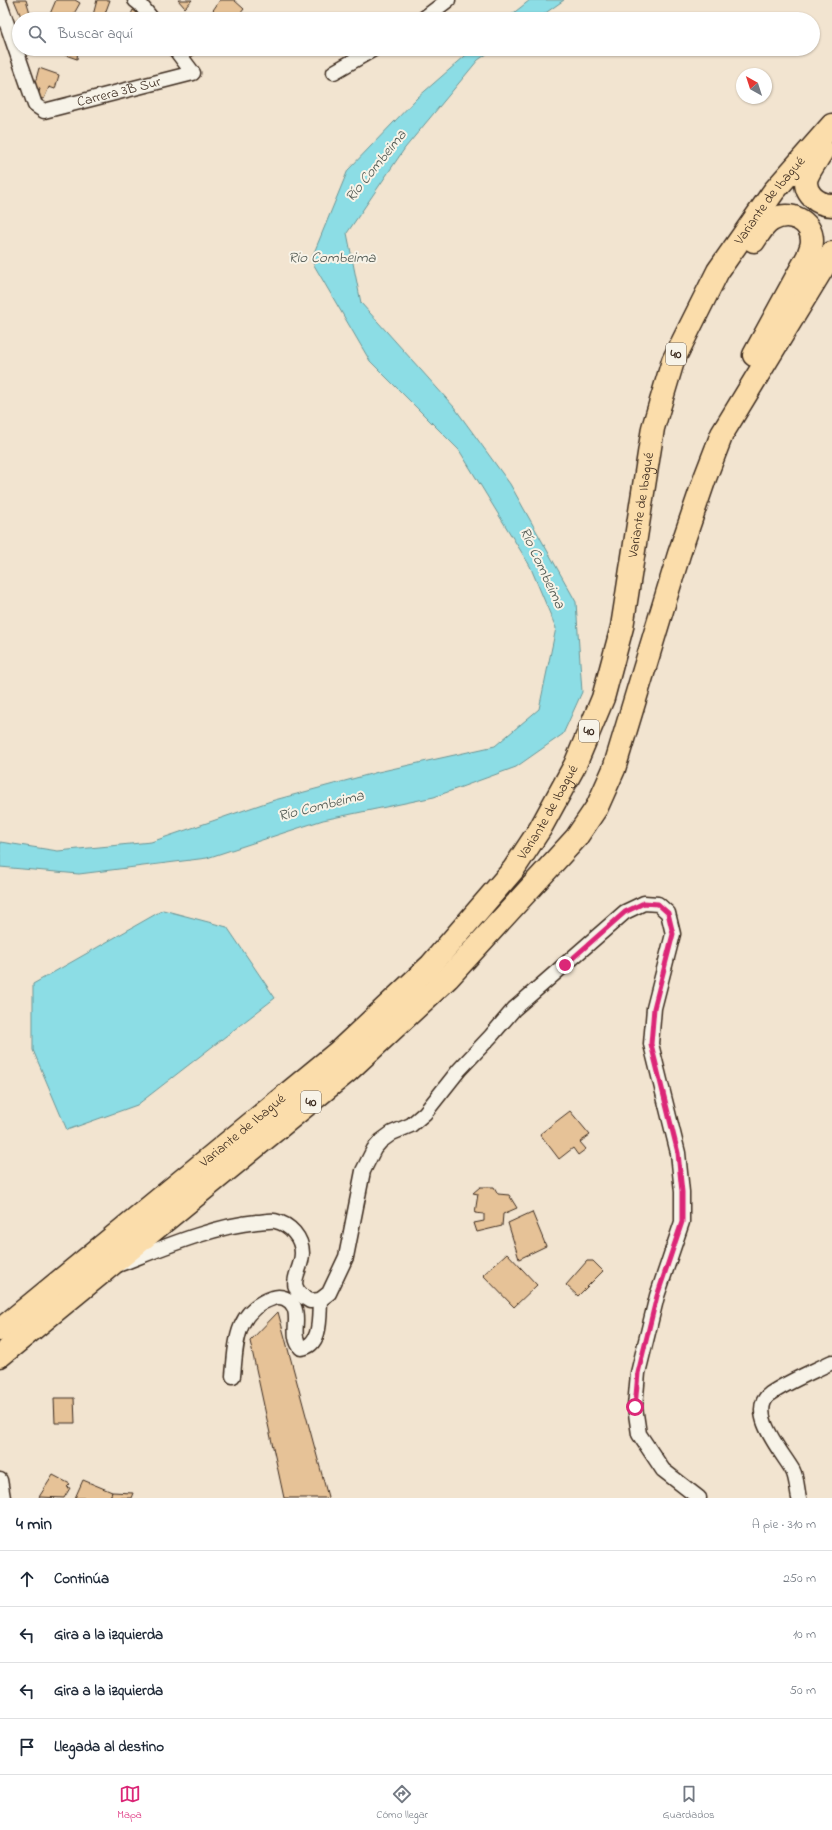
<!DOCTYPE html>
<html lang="es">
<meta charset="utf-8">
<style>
body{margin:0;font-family:"Indie Flower",sans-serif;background:#f6f6f7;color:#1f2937}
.compass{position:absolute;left:736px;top:68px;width:36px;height:36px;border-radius:50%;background:#fff;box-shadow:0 1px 3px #0004;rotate:321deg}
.stop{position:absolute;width:12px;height:12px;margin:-9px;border:3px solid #db2777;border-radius:50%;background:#fff}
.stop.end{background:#db2777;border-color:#fff;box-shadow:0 1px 4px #0008}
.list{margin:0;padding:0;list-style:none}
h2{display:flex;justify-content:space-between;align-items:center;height:52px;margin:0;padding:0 16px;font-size:17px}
h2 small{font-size:13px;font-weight:400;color:#747a83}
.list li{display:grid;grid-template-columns:26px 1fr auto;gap:12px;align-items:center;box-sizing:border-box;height:56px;padding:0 16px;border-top:1px solid #e0e1e3}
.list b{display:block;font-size:15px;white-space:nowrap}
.list em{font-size:13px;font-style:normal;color:#747a83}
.icon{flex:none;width:22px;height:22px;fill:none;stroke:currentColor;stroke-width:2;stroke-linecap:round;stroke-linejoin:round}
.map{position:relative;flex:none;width:832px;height:1498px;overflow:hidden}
.search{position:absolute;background:#fff;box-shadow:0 1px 3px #0004;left:12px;right:12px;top:12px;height:44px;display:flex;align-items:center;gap:10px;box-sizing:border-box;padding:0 14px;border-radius:22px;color:#747a83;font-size:15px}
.sheet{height:276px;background:#fff}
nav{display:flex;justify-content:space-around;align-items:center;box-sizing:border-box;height:56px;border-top:1px solid #e0e1e3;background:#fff;font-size:11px;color:#747a83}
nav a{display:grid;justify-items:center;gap:2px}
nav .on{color:#db2777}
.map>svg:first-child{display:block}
.water{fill:#8cdde5;stroke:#6c9595}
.building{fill:#e6c297;stroke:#3b2a1e}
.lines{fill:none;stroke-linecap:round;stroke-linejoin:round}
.minor-casing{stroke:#3b2a1e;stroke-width:17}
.trunk-casing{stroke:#3b2a1e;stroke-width:25}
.minor{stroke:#f7f3e8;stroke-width:14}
.trunk{stroke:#fbddab;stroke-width:22}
.route{stroke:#db2777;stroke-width:5}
.labels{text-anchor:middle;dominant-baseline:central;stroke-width:4;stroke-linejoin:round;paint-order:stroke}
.shield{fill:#f7f3e8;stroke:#73665b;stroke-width:1}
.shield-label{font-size:13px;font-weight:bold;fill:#3b2a1e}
.street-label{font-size:14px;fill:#3b2a1e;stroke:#f7f3e8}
.water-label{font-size:15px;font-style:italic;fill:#4f5750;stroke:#f7f3e8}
</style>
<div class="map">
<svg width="832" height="1498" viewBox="0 0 832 1498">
<rect width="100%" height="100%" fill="#f2e4d0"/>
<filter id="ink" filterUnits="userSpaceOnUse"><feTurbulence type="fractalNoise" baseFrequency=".025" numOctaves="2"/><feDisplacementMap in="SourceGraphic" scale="8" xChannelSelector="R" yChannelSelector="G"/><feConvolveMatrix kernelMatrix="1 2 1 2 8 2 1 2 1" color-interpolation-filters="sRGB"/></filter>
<g filter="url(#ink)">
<g class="water">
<path d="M530,0H564L537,19H506Z"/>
<path d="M473,49H494L478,60L405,148L347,233L361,303L454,407L510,484L576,602L582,692L563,734L516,767L434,797L323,820L207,858L79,874L0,867V842L58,851L151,842L271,801L378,772L495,746L539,709L556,628L530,566L459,450L370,361L311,260L348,170L417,98Z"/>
<path d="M163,910L227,927L275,998L137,1105L67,1130L33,1050V984Z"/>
</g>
<g class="building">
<path d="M14,0H26L32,19H22Z"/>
<path d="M56,0H75L80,3L71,19H65L50,14Z"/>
<path d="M97,0H110L103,19H92Z"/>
<path d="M178,0H192L185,8Z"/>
<path d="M220,0H234L244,9L236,19H207Z"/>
<path d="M133,10L145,19H129Z"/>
<path d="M48,49H78L77,59Z"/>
<path d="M180,49H202L185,62Z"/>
<path d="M39,68L59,75L55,89L49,87L44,99L37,98L40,89L34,87Z"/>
<path d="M570,1111L590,1135L580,1142L586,1149L578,1155L573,1148L559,1159L540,1134Z"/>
<path d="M480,1187H494L498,1194L509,1195L517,1208L503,1214L502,1226L477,1232L474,1223L484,1221V1214L475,1213L478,1194L473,1193Z"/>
<path d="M532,1212L546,1246L519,1259L508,1223Z"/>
<path d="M507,1253L537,1285L514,1307L483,1275Z"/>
<path d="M587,1261H593L603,1271L578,1296L566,1285Z"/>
<path d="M278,1312L328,1497L325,1498H284L250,1341Z"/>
<path d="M54,1398H74L75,1423H55Z"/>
<path d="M53,1475L70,1484L67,1487L70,1488L64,1498L39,1497Z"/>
<path d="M83,1480L112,1492L110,1498H75Z"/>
<path d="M112,1492L133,1493L131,1498H110Z"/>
</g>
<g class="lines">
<defs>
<g id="minor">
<path d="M135,0L140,4L152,19"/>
<path id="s1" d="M0,4L35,105L44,111L193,73L175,49"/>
<path d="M423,19L448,0"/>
<path d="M334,72L374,49"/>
<path d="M120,1264C162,1248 213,1226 257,1222C262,1222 270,1220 275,1221C290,1224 302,1238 302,1253C302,1274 282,1285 310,1301L320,1300L329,1293L346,1257L363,1171L374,1149L381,1141L392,1133L411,1125L425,1113L459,1070L491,1036L514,1009L625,912L644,903L658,904L668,913L673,934L654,1008L651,1044L678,1153L682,1192V1222L657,1296L638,1373L635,1407L639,1434L663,1470L699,1498"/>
<path d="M233,1376C236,1342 236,1310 273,1298C281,1295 290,1299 294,1307C300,1320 290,1335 301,1348C322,1346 319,1316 320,1300"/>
<path d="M0,1480L3,1498"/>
<path d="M799,1498C797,1490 797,1479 793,1471C783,1453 746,1412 770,1394C787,1382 812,1372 832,1362"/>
</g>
<g id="trunk">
<path d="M823,150C818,159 811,167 807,177C802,193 818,205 832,205"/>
<path d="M754,355L808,256C809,252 812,246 812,241C812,220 789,210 772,220C764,224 759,234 754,241"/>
<path id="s2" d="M0,1330L338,1052L431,965L513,870L540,829L575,765L603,698L622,627L653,428L673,361L718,271L774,191L832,125"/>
<path d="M0,1356L348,1071L448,978L576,838L597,807L614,769L679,554L705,478L722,434L832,253"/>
</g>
</defs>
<use href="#minor" class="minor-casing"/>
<use href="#trunk" class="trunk-casing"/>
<use href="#minor" class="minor"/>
<use href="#trunk" class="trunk"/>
</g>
</g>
<g class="lines" filter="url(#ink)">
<path class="route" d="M565,965L625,912L644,903L658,904L668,913L673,934L654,1008L651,1044L678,1153L682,1192V1222L657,1296L638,1373L635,1407"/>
</g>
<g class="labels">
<g class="shield">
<rect x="666" y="343" width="20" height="22" rx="3"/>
<rect x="579" y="720" width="20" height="22" rx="3"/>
<rect x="301" y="1091" width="20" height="22" rx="3"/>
</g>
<g class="shield-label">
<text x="676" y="354">40</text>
<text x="589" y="731">40</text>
<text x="311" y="1102">40</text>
</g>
<g class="street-label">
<text stroke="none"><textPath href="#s1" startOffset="195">Carrera 3B Sur</textPath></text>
<text stroke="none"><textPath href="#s2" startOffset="1418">Variante de Ibagué</textPath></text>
<text stroke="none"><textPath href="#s2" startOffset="1082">Variante de Ibagué</textPath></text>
<text stroke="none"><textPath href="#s2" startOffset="758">Variante de Ibagué</textPath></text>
<text stroke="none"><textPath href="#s2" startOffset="314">Variante de Ibagué</textPath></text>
</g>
<g class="water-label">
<text transform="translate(376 166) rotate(-51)">Río Combeima</text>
<text x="332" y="258">Rio Combeima</text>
<text transform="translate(542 568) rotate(65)">Río Combeima</text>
<text transform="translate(321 806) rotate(-14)">Río Combeima</text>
</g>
</g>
</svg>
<svg class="compass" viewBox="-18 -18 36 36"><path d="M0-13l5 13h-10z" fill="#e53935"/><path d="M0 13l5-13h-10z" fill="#747a83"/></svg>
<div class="stop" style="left:635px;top:1407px"></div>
<div class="stop end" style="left:565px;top:965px"></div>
<div class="search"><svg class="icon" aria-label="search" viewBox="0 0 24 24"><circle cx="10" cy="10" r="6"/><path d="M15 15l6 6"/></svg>Buscar aquí</div>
</div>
<section class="sheet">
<h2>4 min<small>A pie · 310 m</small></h2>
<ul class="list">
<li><svg class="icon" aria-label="ahead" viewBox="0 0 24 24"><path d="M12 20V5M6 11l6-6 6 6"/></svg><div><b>Continúa</b></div><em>250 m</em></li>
<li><svg class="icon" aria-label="left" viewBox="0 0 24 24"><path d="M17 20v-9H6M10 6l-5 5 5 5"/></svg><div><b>Gira a la izquierda</b></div><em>10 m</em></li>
<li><svg class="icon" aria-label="left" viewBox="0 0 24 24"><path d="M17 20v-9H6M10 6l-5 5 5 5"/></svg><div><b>Gira a la izquierda</b></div><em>50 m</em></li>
<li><svg class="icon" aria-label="arrive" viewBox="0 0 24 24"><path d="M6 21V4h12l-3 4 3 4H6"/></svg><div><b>Llegada al destino</b></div></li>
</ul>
</section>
<nav>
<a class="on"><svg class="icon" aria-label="map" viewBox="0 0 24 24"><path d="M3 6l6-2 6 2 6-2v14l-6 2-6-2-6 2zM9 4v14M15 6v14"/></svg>Mapa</a>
<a><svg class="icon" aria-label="directions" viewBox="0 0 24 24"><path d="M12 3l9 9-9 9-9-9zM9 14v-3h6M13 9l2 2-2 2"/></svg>Cómo llegar</a>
<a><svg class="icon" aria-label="saved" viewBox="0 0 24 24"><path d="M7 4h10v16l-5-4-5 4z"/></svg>Guardados</a>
</nav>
